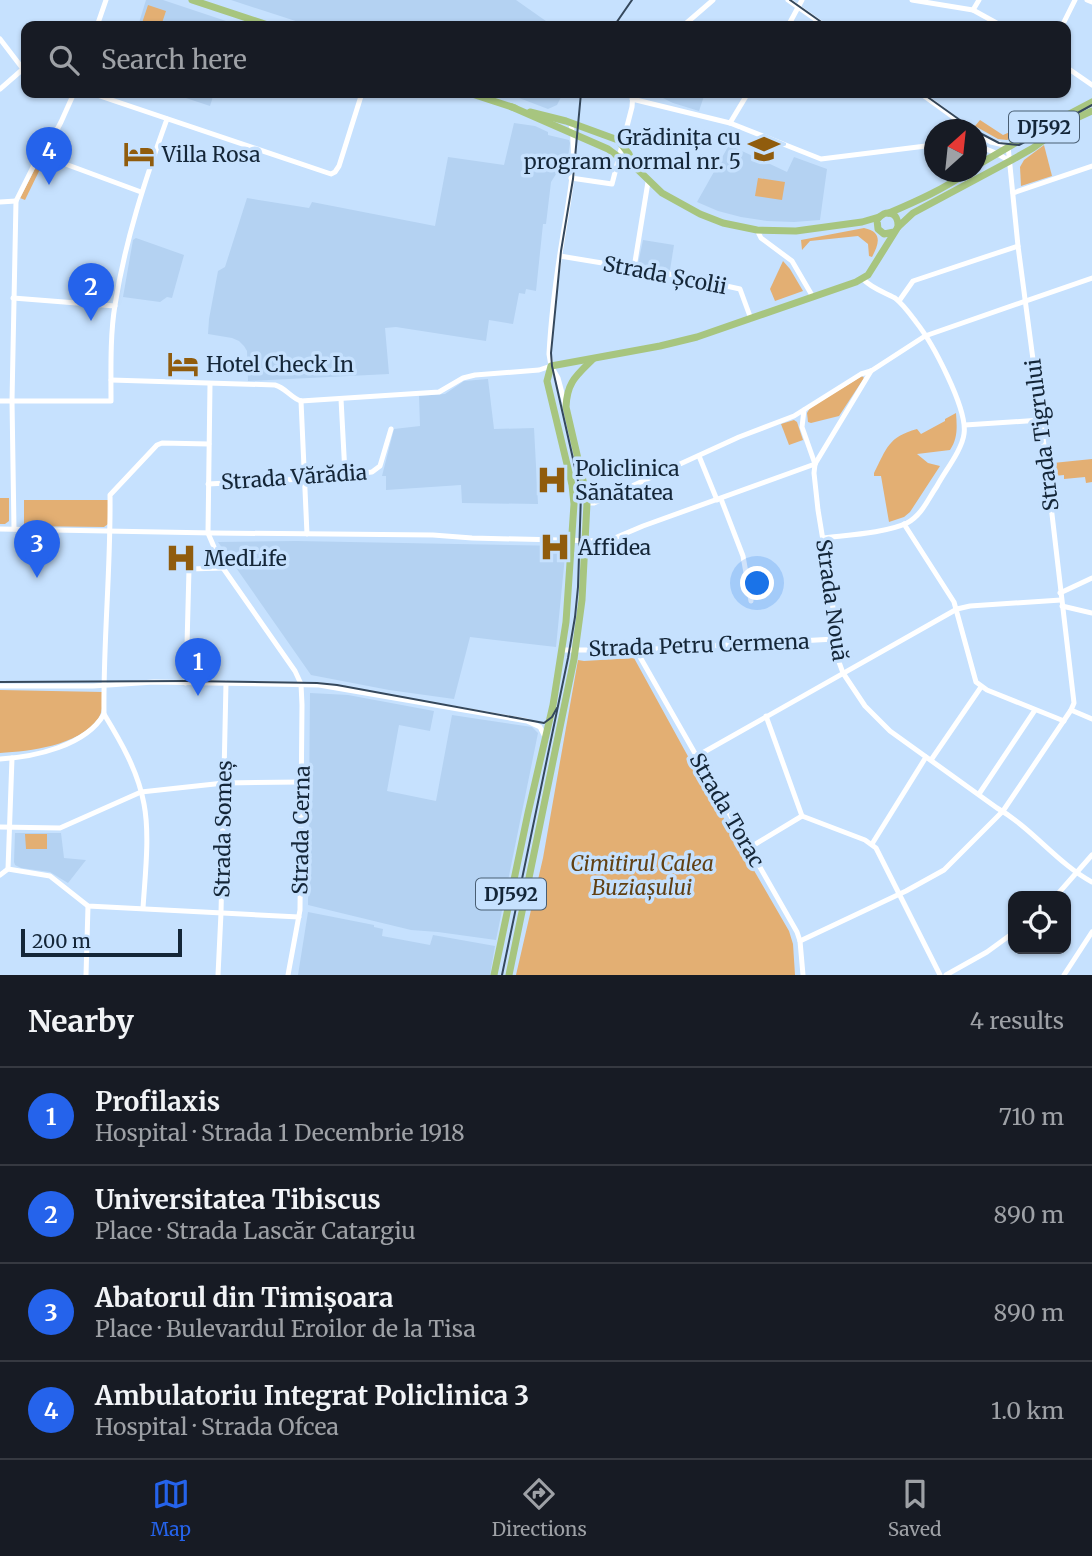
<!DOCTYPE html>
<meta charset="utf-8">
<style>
body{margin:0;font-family:Merriweather,serif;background:#242831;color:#f1f3f6}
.controls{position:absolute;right:21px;bottom:21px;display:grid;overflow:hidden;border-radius:14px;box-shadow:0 2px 5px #0004}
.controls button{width:63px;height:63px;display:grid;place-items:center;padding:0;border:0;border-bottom:2px solid #363941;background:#171b24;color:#f1f3f6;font:35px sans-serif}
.compass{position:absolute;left:924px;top:119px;width:63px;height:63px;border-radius:50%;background:#171b24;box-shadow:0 2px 5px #0004;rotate:27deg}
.scale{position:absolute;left:21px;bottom:18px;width:161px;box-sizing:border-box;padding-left:7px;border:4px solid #142638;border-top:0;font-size:19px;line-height:24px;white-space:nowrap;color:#142638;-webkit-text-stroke:5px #c6e1fe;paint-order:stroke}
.you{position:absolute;left:758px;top:584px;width:24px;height:24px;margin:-18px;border:5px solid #fff;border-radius:50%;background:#1a73e8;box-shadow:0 0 0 10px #1a73e833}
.badge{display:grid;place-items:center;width:46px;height:46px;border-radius:50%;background:#2563eb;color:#fff;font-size:23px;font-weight:700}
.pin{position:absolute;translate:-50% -58px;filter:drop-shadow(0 2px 4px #0008)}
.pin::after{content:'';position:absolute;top:37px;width:24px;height:21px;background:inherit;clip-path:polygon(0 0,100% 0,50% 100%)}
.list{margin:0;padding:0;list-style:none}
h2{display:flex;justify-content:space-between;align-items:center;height:91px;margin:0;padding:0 28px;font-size:30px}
h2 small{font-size:23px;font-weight:400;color:#9ea1a6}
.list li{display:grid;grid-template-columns:46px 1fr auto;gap:21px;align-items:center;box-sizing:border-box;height:98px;padding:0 28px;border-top:2px solid #363941}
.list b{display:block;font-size:26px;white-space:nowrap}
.list p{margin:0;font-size:23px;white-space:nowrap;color:#9ea1a6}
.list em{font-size:23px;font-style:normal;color:#9ea1a6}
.icon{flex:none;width:38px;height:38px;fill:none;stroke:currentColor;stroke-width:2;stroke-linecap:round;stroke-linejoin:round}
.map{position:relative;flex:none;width:1092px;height:975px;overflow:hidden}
.search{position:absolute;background:#171b24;box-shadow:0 2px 5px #0004;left:21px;right:21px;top:21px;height:77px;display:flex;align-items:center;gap:18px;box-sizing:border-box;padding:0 24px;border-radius:14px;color:#9ea1a6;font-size:26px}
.sheet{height:483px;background:#171b24}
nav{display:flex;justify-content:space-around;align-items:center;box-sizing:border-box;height:98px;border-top:2px solid #363941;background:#171b24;font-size:19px;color:#9ea1a6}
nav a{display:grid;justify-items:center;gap:4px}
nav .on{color:#2563eb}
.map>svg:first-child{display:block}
.built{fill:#b4d2f2}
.green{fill:#e3af73}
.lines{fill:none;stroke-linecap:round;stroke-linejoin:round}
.minor{stroke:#fff;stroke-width:5}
.major{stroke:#a7c57f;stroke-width:7}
.tram{stroke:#35485c;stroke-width:2}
.labels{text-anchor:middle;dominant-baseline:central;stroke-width:7;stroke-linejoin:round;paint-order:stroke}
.shield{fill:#c6e1fe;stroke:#495e73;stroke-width:2}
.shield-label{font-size:19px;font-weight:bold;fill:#142638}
.poi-label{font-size:21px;fill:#142638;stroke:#c6e1fe;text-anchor:start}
.street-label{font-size:21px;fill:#142638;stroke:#c6e1fe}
.park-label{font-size:21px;font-style:italic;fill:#614013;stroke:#c6e1fe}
</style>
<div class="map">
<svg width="1092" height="975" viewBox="0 0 1092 975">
<rect width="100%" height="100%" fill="#c6e1fe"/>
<g class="built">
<path d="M146,0H163L235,24L234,26H138Z"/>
<path d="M231,0H516L553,26H311Z"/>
<path d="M171,93H214L210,106Z"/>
<path d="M506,93H563L557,105L548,109Z"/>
<path d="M653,93H705L699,111L673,103Z"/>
<path d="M514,123L535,126L548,132V135L569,140L570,143L566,172L558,171L551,182L546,224H543L536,291L526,289L525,294L519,293L513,324L489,320L486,341L396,327L385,328L389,374L248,381L247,351L244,346L239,341L232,338L208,334L209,319L218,271L225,267L247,198L309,208L312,202L435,226L448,157L504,165Z"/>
<path d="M729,145L787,172L794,157L827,169L820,220L794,222L767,221L741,217L718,211L697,202Z"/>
<path d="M136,238L184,255L172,298L167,297L160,302L123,297L133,240Z"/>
<path d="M643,240L674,245L670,270L638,264Z"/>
<path d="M488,379L494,429L534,428L538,504L462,503L461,485L386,490V476H382L394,429L420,426L419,396L445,394L464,381Z"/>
<path d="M296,541L566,546L556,647L470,637L454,699L389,690L311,675L218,542Z"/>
<path d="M310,693L348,695L434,711L430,731L399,725L387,791L436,801L452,715L532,727L538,733L496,940L438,932L411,930L308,905Z"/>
<path d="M15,833H61L64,858L86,860L68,883L50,872L21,868L15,865L14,862Z"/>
<path d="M308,912L374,925V927L383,929L382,936L430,945L433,935L495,946L490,975H298Z"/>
</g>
<g class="green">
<path d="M148,5L166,11L161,26H141Z"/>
<path d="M1044,117L1042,121L1007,140L998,139L975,126L980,120L1003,135Z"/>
<path d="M1044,145L1052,176L1021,186L1020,167L1024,160Z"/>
<path d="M39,161L43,163L25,200L20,198Z"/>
<path d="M758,178L785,182L782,200L755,196Z"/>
<path d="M864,228C883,232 879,244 872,257L869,256L868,244L858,236L810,241L802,250L801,240Z"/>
<path d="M783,261L790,269L803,291L775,301L770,289Z"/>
<path d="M862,376L864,378L839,416L811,423L808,422L807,413L810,408Z"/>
<path d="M956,413C957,427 958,438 950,450L917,454L928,463L940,466L910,512L904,517L889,522L881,476H874V473C887,448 888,437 917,429L921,434L945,421V419Z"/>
<path d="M794,420L797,422L803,440L789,445L781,424Z"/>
<path d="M1092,459V482L1086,483L1085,477L1064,479V475L1054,476L1053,463Z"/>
<path d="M0,498H9V521L5,524H0Z"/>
<path d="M24,500H109L108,524L104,527L24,526Z"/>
<path d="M634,658L690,760L789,931L793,944L795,975H516L543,858L578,660L584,661Z"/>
<path d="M0,690L103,692C103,702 103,711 98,719C77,746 31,751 0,753Z"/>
<path d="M25,834H47V849H26Z"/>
</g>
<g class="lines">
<g class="minor">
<path d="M788,0L825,26"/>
<path d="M912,0L973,10L1002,26"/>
<path d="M1087,0L1092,2"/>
<path d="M973,10L979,0"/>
<path d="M97,26L106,0"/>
<path d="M683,26L713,0"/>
<path d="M788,26L802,0"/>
<path d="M1062,26L1075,0"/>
<path d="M0,39L23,69L26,70"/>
<path d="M1066,67L1092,85"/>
<path d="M0,89L23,69"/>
<path d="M91,93L331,174L335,172L339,166L362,93"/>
<path d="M920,93L971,130"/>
<path d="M632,99L730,123L821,159L934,145"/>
<path d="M730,123L748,93"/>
<path d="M976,145L996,153L1010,161"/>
<path d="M41,155L141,192"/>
<path d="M571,178L612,184L632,107L633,93"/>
<path d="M1013,193L1092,166"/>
<path d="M0,202L16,201"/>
<path d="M757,230L761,238L792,261L813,297"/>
<path d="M560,256L681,276L740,289L751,319"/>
<path d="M634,268L648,182"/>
<path d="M13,298L115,306"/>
<path d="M899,301L913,281L1018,246"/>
<path d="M871,371L815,464L814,473L818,510L832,595L835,639L839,662L843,673L865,706L890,731L997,808C1032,828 1057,863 1092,882"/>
<path d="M111,380L275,385C286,388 291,398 301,401"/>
<path d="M210,384L208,533L223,568L295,671L301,684L302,705L300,910L288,975"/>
<path d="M341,399L345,474"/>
<path d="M0,401H111C111,370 110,335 115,305C125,241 145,180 167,119"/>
<path d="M301,401L439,392L463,378L475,375L539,370L551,366"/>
<path d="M301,401L307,534"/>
<path d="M565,404L558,378L551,366L549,354C551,316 556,278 562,241C568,202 578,162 571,123"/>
<path d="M804,410L802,427L815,464"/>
<path d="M965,425L1041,420"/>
<path d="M699,456L717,500"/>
<path d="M208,484L303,479L372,472L380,466L391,429"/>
<path d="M721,499L743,556L751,601"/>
<path d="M587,503H594L608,497L739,437L794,416L861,374L871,371L925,336L1092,278"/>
<path d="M904,524L954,602L976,682L987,690L1064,721"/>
<path d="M0,529L213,533L433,535L472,538L601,541L610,540L643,526L815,464"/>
<path d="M14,529L12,401L16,201L33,167L50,143L61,122L74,93"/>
<path d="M823,538C847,535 886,533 907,523C922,515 928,499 937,486C945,471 962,450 964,434C968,409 932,342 916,322C910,314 903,304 895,298C884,292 871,288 863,279"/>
<path d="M1060,593L1092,578"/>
<path d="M1062,606L1092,613"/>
<path d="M562,650H636L835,639"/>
<path d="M636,650L797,932L800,941L803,975"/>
<path d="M186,683L189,569L223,568"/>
<path d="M0,686H93L154,682L319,685L527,721L540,727L545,737"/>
<path d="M1071,710L1092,719"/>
<path d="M104,714C121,742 138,771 144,804C150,835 145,876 143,908"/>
<path d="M766,716L802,816L865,840L876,848L940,975"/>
<path d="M697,756L957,609L970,606L1061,600"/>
<path d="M0,759C34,757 86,746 104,714C103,641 111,568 110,495L157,445L162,443L209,444"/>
<path d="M931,760L981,687"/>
<path d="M979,794L1035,710"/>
<path d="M0,827L60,828L141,792L224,783L301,782"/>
<path d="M872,844L926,757"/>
<path d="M749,848L802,816"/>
<path d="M8,869L12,758"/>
<path d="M0,875L8,869L50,876L88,906L299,917"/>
<path d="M1056,896L1092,855"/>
<path d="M800,941L906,891L944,870L1003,811L1071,710L1074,703L1041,420L1018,246L1008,146L991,142L976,133"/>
<path d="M86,975L88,906"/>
<path d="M218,975L221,913L226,683"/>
<path d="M946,975L987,952L1013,933"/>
<path d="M1064,975L1092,932"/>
</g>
<g class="major">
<path d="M192,0L271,26"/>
<path d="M469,93L515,108"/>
<path d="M512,107L608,149L624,161L633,165L662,193L700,214L723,223L757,230L796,231L862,222L879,217"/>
<path d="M530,112L566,121L618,140L629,154L633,165"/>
<path d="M976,166L1029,135L1092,102"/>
<path d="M889,213C917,201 944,189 968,172"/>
<path d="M898,227L913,213L1010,161L1033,148L1070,121L1092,111"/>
<path d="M494,975L528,813L553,705L566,622L574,504L572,485L547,381L551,366L660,346L697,337L856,282L868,275L898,227C899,212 885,208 877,220L878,229L884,234L894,232"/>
<path d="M509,975L574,659L582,600L587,503L585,489L566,407C567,382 576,376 593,359"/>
</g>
<g class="tram">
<path d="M790,0L827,26"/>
<path d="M614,26L632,0"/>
<path d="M922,93L974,130"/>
<path d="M976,131L999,143L1019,145L1092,105"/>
<path d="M0,682L186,681L317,683L337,685L544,723L552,717L557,708"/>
<path d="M502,975L568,658L575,617L578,587L581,494L552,366L551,353L561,251L573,179L581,93"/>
</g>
</g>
<defs>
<symbol id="school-bare" viewBox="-9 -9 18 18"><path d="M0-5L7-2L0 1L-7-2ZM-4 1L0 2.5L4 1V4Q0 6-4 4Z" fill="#905c0d" stroke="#c6e1fe" stroke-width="2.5" paint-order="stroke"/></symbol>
<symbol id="hotel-bare" viewBox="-9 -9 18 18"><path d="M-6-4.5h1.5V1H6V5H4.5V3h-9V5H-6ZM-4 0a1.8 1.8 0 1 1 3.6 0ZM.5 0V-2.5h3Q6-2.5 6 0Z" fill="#905c0d" stroke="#c6e1fe" stroke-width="2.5" paint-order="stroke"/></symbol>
<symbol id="hospital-bare" viewBox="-9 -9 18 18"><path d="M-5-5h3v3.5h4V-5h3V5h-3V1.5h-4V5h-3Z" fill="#905c0d" stroke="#c6e1fe" stroke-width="2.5" paint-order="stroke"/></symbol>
</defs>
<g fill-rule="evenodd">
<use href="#school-bare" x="742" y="127" width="44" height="44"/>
<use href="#hotel-bare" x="117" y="132" width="44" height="44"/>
<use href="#hotel-bare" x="161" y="342" width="44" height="44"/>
<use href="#hospital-bare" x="530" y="458" width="44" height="44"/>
<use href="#hospital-bare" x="533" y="525" width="44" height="44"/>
<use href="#hospital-bare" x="159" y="536" width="44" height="44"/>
</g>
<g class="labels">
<g class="shield">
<rect x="1009" y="111.5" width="70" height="31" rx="5"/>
<rect x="476" y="878.5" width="70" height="31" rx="5"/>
</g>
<g class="shield-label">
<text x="1044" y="127">DJ592</text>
<text x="511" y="894">DJ592</text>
</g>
<g class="poi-label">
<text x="741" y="137" text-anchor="end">Grădinița cu<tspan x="741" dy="24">program normal nr. 5</tspan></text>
<text x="162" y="154">Villa Rosa</text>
<text x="206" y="364">Hotel Check In</text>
<text x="575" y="468">Policlinica<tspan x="575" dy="24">Sănătatea</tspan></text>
<text x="578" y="547">Affidea</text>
<text x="204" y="558">MedLife</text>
</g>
<g class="street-label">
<text transform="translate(665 275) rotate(11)">Strada Școlii</text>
<text transform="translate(1042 435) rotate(-97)">Strada Tigrului</text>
<text transform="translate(294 477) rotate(-4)">Strada Vărădia</text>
<text transform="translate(832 600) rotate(82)">Strada Nouă</text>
<text transform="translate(699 645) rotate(-2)">Strada Petru Cermena</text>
<text transform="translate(727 810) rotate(60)">Strada Torac</text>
<text transform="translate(223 829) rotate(-89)">Strada Someș</text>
<text transform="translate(301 830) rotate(-89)">Strada Cerna</text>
</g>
<g class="park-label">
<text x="642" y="863">Cimitirul Calea<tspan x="642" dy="24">Buziașului</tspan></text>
</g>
</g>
</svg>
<div class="controls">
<button><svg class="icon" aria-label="locate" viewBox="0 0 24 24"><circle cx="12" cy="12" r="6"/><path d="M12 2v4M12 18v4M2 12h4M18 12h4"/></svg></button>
</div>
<svg class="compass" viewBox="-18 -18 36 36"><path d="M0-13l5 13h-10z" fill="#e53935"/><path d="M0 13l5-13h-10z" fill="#9ea1a6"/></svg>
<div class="scale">200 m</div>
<div class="you"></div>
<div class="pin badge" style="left:198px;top:696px">1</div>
<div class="pin badge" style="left:91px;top:321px">2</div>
<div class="pin badge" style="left:37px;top:578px">3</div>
<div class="pin badge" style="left:49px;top:185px">4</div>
<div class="search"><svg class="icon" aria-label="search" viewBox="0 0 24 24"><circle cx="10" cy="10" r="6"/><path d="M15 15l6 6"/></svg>Search here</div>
</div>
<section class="sheet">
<h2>Nearby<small>4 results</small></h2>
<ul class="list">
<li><span class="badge">1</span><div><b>Profilaxis</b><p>Hospital · Strada 1 Decembrie 1918</p></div><em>710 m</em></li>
<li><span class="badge">2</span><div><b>Universitatea Tibiscus</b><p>Place · Strada Lascăr Catargiu</p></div><em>890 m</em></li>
<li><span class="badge">3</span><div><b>Abatorul din Timișoara</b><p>Place · Bulevardul Eroilor de la Tisa</p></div><em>890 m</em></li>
<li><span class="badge">4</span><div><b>Ambulatoriu Integrat Policlinica 3</b><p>Hospital · Strada Ofcea</p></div><em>1.0 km</em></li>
</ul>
</section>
<nav>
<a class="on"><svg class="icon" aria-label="map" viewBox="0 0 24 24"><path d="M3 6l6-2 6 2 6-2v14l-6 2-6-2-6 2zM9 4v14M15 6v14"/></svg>Map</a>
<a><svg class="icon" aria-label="directions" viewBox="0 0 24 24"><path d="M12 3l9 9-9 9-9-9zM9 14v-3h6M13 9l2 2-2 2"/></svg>Directions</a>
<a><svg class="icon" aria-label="saved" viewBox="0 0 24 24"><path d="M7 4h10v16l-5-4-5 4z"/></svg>Saved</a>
</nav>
